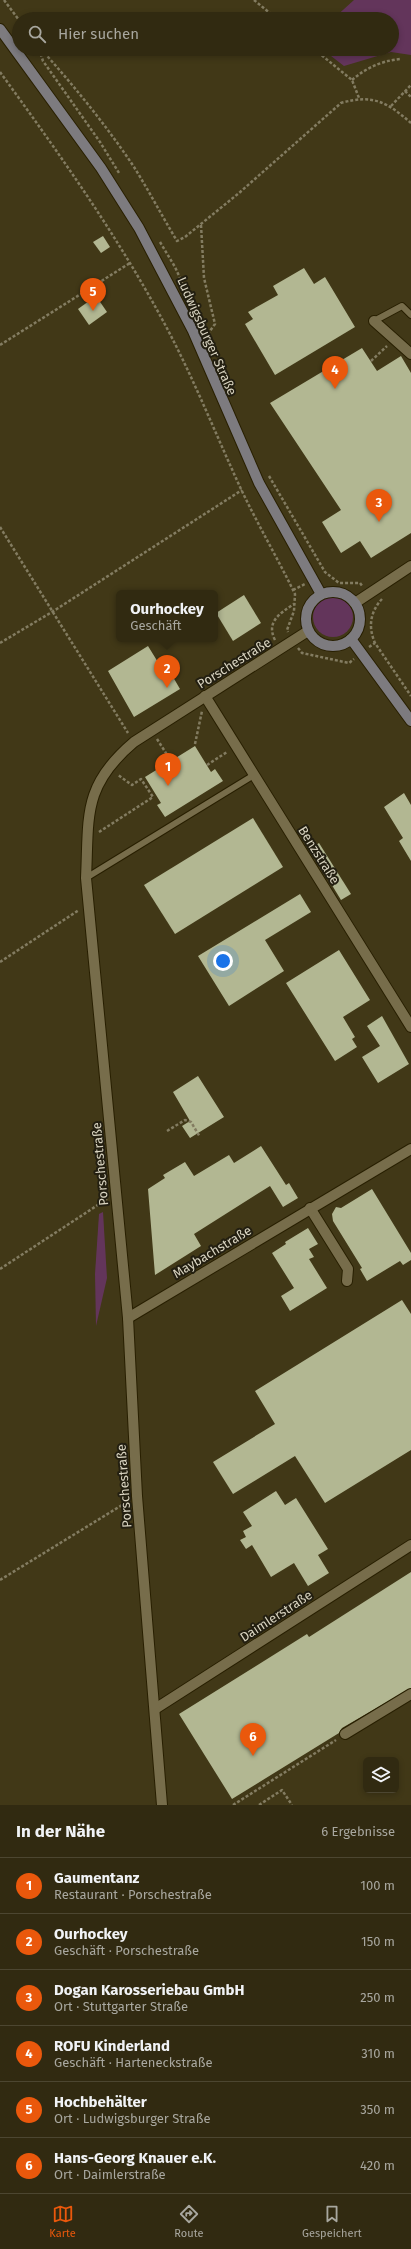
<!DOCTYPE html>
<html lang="de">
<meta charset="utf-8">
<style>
body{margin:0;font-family:"Fira Sans",sans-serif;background:#39321a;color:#f1f3f6}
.controls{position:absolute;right:12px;bottom:12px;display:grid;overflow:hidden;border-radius:6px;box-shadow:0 2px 6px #0003}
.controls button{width:36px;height:36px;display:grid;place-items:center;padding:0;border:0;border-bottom:1px solid #4c4631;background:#312a11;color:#f1f3f6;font:20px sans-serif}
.you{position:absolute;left:223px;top:961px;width:14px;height:14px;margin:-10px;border:3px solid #fff;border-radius:50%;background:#1a73e8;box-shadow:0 0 0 6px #1a73e833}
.badge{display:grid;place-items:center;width:26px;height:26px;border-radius:50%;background:#ea580c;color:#fff;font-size:13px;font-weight:700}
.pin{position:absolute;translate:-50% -33px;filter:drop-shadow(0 1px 2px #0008)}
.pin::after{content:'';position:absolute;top:21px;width:14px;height:12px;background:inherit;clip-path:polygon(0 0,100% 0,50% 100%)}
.popup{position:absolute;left:116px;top:590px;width:102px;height:52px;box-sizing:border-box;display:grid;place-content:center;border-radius:6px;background:#312a11;filter:drop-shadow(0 1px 3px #0005);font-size:13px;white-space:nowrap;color:#a8a79f}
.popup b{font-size:15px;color:#f1f3f6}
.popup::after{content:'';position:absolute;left:50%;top:100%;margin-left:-8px;border:8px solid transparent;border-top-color:#312a11}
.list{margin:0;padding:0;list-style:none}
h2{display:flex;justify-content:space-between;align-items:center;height:52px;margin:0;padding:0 16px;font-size:17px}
h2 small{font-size:13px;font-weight:400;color:#a8a79f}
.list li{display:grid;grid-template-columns:26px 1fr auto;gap:12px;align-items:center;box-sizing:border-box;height:56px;padding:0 16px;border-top:1px solid #4c4631}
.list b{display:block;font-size:15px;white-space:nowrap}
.list p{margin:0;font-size:13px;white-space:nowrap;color:#a8a79f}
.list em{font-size:13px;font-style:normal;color:#a8a79f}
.icon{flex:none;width:22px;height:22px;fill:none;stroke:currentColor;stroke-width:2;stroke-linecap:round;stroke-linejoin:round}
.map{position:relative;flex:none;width:411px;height:1805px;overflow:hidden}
.search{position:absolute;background:#312a11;box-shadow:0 2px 6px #0003;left:12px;right:12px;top:12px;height:44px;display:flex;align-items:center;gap:10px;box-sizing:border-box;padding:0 14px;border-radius:22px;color:#a8a79f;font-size:15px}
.sheet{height:388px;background:#312a11}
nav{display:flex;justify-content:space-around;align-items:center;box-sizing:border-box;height:56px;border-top:1px solid #4c4631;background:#312a11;font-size:11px;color:#a8a79f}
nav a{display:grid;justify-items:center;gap:2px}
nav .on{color:#ea580c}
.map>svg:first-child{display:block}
.green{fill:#63355b}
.building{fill:#b2b792}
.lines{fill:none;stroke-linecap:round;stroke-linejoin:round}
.service-casing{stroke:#281f00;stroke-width:8}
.minor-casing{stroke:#281f00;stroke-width:12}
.tertiary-casing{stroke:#281f00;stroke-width:12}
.secondary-casing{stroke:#281f00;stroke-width:12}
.path{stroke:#837c61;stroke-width:2.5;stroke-dasharray:3 2;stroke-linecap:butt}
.service{stroke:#776d4b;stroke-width:6}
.minor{stroke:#776d4b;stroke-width:10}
.tertiary{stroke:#776d4b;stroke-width:10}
.secondary{stroke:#7d7b7f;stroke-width:10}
.labels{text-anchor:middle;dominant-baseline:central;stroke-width:4;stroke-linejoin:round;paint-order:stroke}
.street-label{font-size:13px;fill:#d9d4c1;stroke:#231f11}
</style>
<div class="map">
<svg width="411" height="1805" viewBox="0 0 411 1805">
<rect width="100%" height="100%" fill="#413817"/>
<g class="green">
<path d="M354,0H411V55L391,52L344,66L322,49H392V19H333Z"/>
<circle cx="333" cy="617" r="20"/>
<path d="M103,1212L107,1278L96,1326L95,1274L99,1214Z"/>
</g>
<g class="building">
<path d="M103,236L110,247L101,253L93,242Z"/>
<path d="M304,268L314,284L325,277L355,327L275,375L245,324L253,319L248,312L278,295L273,286Z"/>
<path d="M96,296L107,312L89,325L78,309Z"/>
<path d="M362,348L377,371L401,356L411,373V533L371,558L360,541L341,553L322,522L341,510L270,403Z"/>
<path d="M244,595L261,623L233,641L216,613Z"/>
<path d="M148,646L164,672L169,670L180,689L134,717L108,671Z"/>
<path d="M195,746L211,772L215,769L223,781L165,817L157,805L161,803L145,777Z"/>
<path d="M404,793L411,805V861L399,841L403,838L384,807Z"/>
<path d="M253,818L283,867L175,934L144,885Z"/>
<path d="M319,843L351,894L341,900L310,849Z"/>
<path d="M300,894L311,912L265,940L284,971L229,1006L198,956Z"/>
<path d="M339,950L370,1000L343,1017L355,1037L352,1039L357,1047L335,1061L286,983Z"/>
<path d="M382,1016L409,1064L378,1083L362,1057L380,1046L367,1026Z"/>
<path d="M198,1076L224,1117L190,1138L182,1126L190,1121L173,1092Z"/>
<path d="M261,1146L286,1185L289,1183L298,1198L283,1207L270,1186L194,1234L201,1246L155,1275L148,1189L165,1178L163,1175L185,1162L194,1176L229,1155L234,1163Z"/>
<path d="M372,1189L411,1253V1260L403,1265L400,1261L367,1281L360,1269L362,1268L333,1221L332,1214L336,1207L341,1208Z"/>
<path d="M308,1228L318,1244L309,1249L314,1257L309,1259L327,1288L290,1311L281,1296L294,1288L272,1253L286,1244L285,1242Z"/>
<path d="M402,1300L411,1314V1450L325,1503L295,1456L233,1494L213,1462L275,1424L255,1391Z"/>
<path d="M276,1491L285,1505L296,1498L328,1549L318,1555L329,1573L308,1586L294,1563L271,1577L252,1545L246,1549L240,1540L246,1537L243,1531L252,1526L243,1512Z"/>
<path d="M411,1572V1688L342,1728L339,1733L232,1799L179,1714L307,1634L309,1637Z"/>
</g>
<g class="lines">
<defs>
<g id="service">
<path d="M374,321L402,306L411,315"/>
<path d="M86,878L254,775"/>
</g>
<g id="minor">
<path d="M374,321L411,354"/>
<path d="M205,696L411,1027"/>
<path d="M310,1208L348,1269L347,1281"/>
<path d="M128,1318L411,1149"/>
<path d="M155,1709L411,1545"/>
<path d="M345,1734L411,1694"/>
<path d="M162,1805L137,1496L128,1318L86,878C89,816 82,786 134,742L308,631"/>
</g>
<path id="tertiary" d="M355,603L411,566"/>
<g id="secondary">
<path d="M0,29L101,168L139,228L193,331L259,483L321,594"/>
<circle cx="333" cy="619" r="27"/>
<path d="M351,639L411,721"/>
</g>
</defs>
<use href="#service" class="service-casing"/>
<use href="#minor" class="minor-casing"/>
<use href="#tertiary" class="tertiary-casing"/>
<use href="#secondary" class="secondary-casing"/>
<g class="path">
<path d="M4,0L19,20"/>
<path d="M254,0L277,19"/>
<path d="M39,49L43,61L100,142L119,173"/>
<path d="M41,49C74,86 106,125 134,167C149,191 162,216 177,241L185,237L239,193L341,103C373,94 387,102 411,123"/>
<path d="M314,49L352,80L359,98"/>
<path d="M0,72C58,152 115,232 162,319C192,374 215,433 241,489C258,525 278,559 295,594L294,611L287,630L288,632"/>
<path d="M352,80C366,68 381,61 400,59"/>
<path d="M405,91L411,97"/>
<path d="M391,106L411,85"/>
<path d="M201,225L204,278L215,324L207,335"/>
<path d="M160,242L175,267L184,287"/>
<path d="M0,345L130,263"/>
<path d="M371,361L387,346"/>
<path d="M269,476L325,572L339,583H360L363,587"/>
<path d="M0,527L128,733"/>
<path d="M293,590L305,584"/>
<path d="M382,599C370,612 368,627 375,643L411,696"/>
<path d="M275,640C266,622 279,614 294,604"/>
<path d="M0,643L52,612L242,490"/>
<path d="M369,647L375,643"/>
<path d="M298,648L302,653L349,663L354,659"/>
<path d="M157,739L171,761"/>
<path d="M195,744L202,711"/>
<path d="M207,765L227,752"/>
<path d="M99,832L153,797L141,779L132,785L118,775"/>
<path d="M0,962L79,910"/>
<path d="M167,1131L185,1120L191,1122L200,1137"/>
<path d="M0,1269L107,1199"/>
<path d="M0,1580L127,1502"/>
<path d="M233,1805L336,1740"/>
<path d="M259,1805L282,1790L292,1805"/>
</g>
<use href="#service" class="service"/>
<use href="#minor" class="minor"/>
<use href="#tertiary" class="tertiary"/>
<use href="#secondary" class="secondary"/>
</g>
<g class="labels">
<g class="street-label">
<text transform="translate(207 336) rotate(66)">Ludwigsburger Straße</text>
<text transform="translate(234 663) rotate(-32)">Porschestraße</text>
<text transform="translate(319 855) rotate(58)">Benzstraße</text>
<text transform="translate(100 1164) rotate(-95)">Porschestraße</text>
<text transform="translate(212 1252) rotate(-31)">Maybachstraße</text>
<text transform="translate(124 1486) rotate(-94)">Porschestraße</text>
<text transform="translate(276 1616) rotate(-33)">Daimlerstraße</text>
</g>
</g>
</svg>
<div class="controls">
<button><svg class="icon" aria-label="layers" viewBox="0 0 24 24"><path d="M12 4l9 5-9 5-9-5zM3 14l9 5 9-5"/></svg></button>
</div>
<div class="you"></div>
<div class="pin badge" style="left:168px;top:786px">1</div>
<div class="pin badge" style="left:167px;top:688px">2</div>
<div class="popup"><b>Ourhockey</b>Geschäft</div>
<div class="pin badge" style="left:379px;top:522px">3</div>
<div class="pin badge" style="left:335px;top:389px">4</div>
<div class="pin badge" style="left:93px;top:311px">5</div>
<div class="pin badge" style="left:253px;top:1756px">6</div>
<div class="search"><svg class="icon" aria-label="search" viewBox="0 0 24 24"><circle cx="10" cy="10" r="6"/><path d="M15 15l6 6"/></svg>Hier suchen</div>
</div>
<section class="sheet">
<h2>In der Nähe<small>6 Ergebnisse</small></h2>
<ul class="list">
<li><span class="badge">1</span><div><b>Gaumentanz</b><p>Restaurant · Porschestraße</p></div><em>100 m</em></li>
<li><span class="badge">2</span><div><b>Ourhockey</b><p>Geschäft · Porschestraße</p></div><em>150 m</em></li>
<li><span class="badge">3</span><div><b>Dogan Karosseriebau GmbH</b><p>Ort · Stuttgarter Straße</p></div><em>250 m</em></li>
<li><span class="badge">4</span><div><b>ROFU Kinderland</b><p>Geschäft · Harteneckstraße</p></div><em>310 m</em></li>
<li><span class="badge">5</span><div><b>Hochbehälter</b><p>Ort · Ludwigsburger Straße</p></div><em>350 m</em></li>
<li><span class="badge">6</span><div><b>Hans-Georg Knauer e.K.</b><p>Ort · Daimlerstraße</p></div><em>420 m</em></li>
</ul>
</section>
<nav>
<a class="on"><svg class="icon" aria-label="map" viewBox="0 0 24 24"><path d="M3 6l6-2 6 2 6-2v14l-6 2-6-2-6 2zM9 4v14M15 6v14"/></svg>Karte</a>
<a><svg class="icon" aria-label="directions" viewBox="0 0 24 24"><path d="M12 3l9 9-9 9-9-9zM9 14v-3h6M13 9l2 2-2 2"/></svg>Route</a>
<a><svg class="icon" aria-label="saved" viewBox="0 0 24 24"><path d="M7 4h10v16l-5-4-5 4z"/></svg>Gespeichert</a>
</nav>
